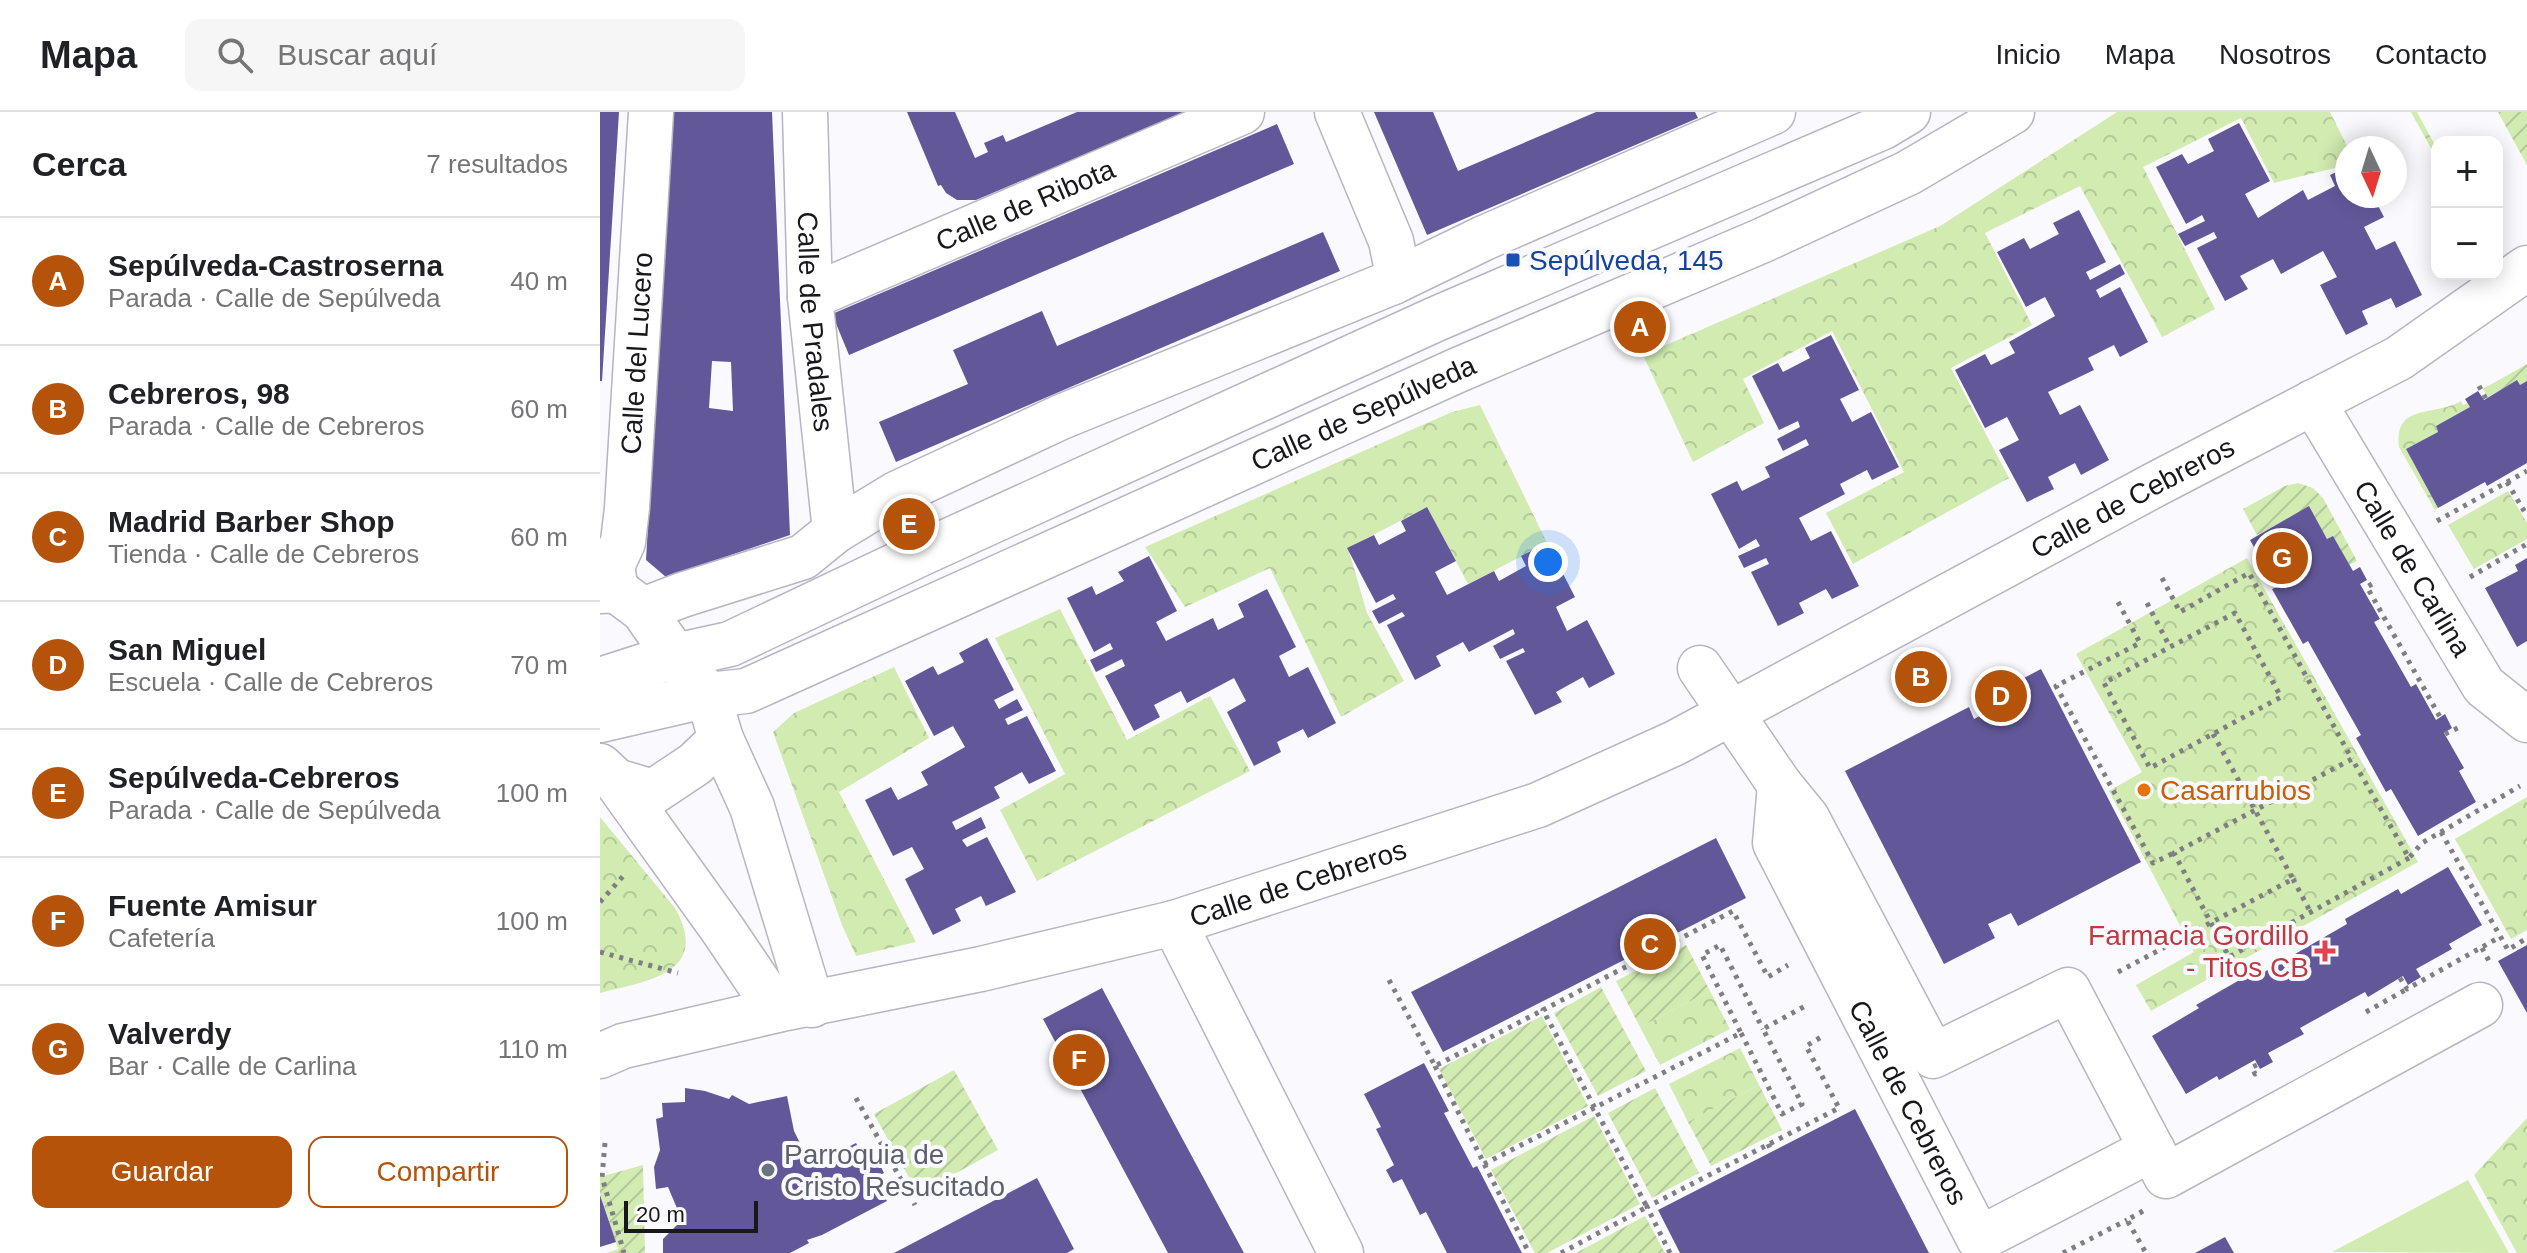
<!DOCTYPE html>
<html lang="es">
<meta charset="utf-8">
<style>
body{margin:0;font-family:Helvetica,sans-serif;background:#f6f6f6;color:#202124}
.controls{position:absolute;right:24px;top:24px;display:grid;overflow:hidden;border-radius:16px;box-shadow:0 4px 20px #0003}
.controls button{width:72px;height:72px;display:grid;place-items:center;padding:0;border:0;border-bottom:2px solid #e0e0e0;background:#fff;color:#202124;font:40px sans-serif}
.compass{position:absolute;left:1735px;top:24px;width:72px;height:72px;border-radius:50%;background:#fff;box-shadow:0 4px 20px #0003;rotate:176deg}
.scale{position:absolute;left:24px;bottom:20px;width:134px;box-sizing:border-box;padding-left:8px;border:4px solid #18181c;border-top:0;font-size:22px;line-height:28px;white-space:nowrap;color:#18181c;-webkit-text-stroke:6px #fafafe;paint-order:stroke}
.you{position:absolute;left:948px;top:450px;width:28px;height:28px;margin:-20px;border:6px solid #fff;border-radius:50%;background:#1a73e8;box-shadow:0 0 0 12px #1a73e833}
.badge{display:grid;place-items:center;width:52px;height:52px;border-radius:50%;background:#b45309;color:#fff;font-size:26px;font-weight:700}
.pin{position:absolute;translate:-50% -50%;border:4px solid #fff;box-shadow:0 2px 8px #0006}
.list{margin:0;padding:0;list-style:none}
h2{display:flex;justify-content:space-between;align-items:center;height:104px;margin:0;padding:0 32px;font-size:34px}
h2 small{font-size:26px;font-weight:400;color:#757577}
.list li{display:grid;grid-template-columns:52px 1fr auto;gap:24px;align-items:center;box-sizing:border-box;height:128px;padding:0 32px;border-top:2px solid #e0e0e0}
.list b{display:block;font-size:30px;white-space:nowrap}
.list p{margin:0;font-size:26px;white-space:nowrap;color:#757577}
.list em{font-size:26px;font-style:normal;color:#757577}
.actions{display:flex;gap:16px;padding:24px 32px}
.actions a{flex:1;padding:18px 0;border:2px solid #b45309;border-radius:16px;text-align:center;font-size:28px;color:#b45309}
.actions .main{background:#b45309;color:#fff}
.icon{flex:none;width:44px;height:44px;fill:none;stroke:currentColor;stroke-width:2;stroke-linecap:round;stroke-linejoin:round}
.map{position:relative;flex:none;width:1927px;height:1141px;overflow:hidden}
header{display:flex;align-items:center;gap:48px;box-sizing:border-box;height:112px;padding:0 40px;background:#fff;border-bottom:2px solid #e0e0e0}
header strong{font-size:38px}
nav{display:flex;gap:44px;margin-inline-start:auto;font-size:28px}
.search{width:560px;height:72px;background:#f6f6f6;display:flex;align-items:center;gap:20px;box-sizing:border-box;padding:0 28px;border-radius:16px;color:#757577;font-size:30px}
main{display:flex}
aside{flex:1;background:#fff}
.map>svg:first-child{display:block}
.grass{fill:#d1ebb1}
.park{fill:url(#park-crowns)}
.garden{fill:url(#garden-furrows)}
.building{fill:#625899;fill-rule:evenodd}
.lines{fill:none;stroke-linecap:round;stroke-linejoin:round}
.minor-casing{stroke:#b6b5c1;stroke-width:47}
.tertiary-casing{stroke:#b6b5c1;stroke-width:47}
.path{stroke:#7f7f83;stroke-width:5;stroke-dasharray:4 6;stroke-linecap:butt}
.minor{stroke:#fff;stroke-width:44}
.tertiary{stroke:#fff;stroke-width:44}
.transit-dot{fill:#1a4fb4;stroke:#fafafe;stroke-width:3}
.food-dot{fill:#e8710a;stroke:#fafafe;stroke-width:3}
.health-dot{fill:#e0444e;stroke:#fafafe;stroke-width:3}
.worship-dot{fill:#6b7280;stroke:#fafafe;stroke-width:3}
.labels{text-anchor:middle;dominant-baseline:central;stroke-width:8;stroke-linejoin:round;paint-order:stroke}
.street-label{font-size:28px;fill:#18181c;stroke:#fafafe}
.transit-label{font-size:28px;fill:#164399;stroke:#fafafe;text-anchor:start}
.food-label{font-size:28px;fill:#c56008;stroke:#fafafe;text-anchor:start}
.health-label{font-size:28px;fill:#be3a42;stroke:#fafafe;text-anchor:end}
.worship-label{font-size:28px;fill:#5b616d;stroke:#fafafe;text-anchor:start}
</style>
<header>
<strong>Mapa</strong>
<div class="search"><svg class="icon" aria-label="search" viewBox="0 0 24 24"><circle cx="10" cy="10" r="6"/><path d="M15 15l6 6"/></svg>Buscar aquí</div>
<nav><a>Inicio</a><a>Mapa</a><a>Nosotros</a><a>Contacto</a></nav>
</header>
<main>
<aside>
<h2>Cerca<small>7 resultados</small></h2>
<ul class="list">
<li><span class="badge">A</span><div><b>Sepúlveda-Castroserna</b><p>Parada · Calle de Sepúlveda</p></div><em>40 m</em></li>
<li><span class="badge">B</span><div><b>Cebreros, 98</b><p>Parada · Calle de Cebreros</p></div><em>60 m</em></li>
<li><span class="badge">C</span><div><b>Madrid Barber Shop</b><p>Tienda · Calle de Cebreros</p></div><em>60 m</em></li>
<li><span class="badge">D</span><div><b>San Miguel</b><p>Escuela · Calle de Cebreros</p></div><em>70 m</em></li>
<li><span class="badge">E</span><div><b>Sepúlveda-Cebreros</b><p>Parada · Calle de Sepúlveda</p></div><em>100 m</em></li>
<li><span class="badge">F</span><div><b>Fuente Amisur</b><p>Cafetería</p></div><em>100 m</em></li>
<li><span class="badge">G</span><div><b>Valverdy</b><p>Bar · Calle de Carlina</p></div><em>110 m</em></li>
</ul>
<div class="actions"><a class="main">Guardar</a><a>Compartir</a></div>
</aside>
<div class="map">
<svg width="1927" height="1141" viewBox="0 0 1927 1141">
<defs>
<pattern id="park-crowns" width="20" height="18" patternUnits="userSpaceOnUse" patternTransform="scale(2)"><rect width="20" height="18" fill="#d1ebb1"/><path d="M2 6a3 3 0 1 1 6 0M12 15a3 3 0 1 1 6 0" fill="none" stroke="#b3c998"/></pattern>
<pattern id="garden-furrows" width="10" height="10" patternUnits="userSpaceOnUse" patternTransform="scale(2)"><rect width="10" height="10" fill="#d1ebb1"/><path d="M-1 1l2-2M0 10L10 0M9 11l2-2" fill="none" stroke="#b3c998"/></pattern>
</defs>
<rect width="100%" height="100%" fill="#fafafe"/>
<path class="grass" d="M1868,1068L1909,1141L1732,1140Z"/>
<g class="park">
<path d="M1517,0H1730L1748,36L1747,53L1674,71L1641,6L1543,55L1615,197L1562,225L1480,74L1385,121L1432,213L1351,256L1409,366L1253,452L1226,401L1304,360L1232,219L1143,267L1164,311L1093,350L1043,243L1340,114Z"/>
<path d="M1811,0H1817L1837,37V47Z"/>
<path d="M1861,289L1863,293L1868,291L1870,295L1836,314L1838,320L1806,337L1838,396L1835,398L1799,335C1794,291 1833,305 1861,289Z"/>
<path d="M880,293L947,431L868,472L827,395L748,436L767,501L804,569L741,605L670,456L585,495L545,435L852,300Z"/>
<path d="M1908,379L1927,411V427L1874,457L1848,413Z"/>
<path d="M1647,446L1818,750L1551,899L1536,873L1594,840L1509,679L1542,660L1476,542Z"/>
<path d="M460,497L527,628L610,584L650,659L437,769L400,698L465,662L395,526Z"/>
<path d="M294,555L329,626L239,680L316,830L256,844L242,813L173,620L194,601Z"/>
<path d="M1927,685V818L1911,827L1855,727Z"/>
<path d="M0,705L75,796C112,862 46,869 0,881Z"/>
<path d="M1110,879L1130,917L1060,953L1040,915Z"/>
<path d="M1140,936L1159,973L1088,1010L1069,972Z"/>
<path d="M1927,1006V1141H1917L1874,1063Z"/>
</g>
<g class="garden">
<path d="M1898,0H1927V53Z"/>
<path d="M1927,252V269L1920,273L1917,269L1888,285L1883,277Z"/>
<path d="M1698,371L1713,376L1723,386L1757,449L1749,453L1733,425L1727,427L1709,395L1657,423L1643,397L1685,374Z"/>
<path d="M1086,833L1110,879L1040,915L1016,869Z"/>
<path d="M1001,875L1046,959L998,984L954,901Z"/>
<path d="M942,904L988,994L886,1047L839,957Z"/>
<path d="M354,958L398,1038L318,1082L274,1002Z"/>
<path d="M1159,973L1182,1018L1111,1054L1088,1010Z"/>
<path d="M1055,976L1099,1061L1052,1086L1008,1001Z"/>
<path d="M994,1004L1040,1092L947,1141H935L891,1058Z"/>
<path d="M43,1053L45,1141H7L18,1137L0,1081V1065Z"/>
<path d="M1045,1104L1065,1141H976Z"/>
</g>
<g class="building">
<path d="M0,0H19L2,269H0Z"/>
<path d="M72,0H172L190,423L66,465L46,448ZM112,249L131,250L133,299L109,296Z"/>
<path d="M307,0H355L375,46L388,40L384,31L403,23L406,30L477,0H586L423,70V68L376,88H357L346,81L341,73L338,74Z"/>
<path d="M774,0H833L858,59L996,0H1095L1098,6L827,123Z"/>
<path d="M1639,11L1670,69L1645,82L1658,106L1703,78L1708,88L1735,74L1730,63L1747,55V84H1773L1784,105L1764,115L1776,138L1795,129L1822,183L1796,196L1791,186L1762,199L1768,212L1746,223L1720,173L1737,165L1723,139L1681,162L1673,147L1640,164L1648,177L1625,189L1597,136L1617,126L1614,120L1585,134L1578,122L1605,109L1602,103L1586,112L1556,55L1582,42L1588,52L1614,39L1608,27Z"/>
<path d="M677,12L694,52L249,243L232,202Z"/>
<path d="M1479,98L1506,150L1486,160L1490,168L1520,152L1525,162L1496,178L1500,186L1520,175L1548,230L1520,245L1514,233L1488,246L1494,258L1448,280L1460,303L1480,293L1509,348L1481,363L1475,351L1448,365L1454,377L1427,390L1399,338L1419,328L1407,305L1385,316L1355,258L1385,242L1391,253L1415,241L1409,230L1455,204L1445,185L1426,195L1397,140L1424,126L1430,137L1459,122L1453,111Z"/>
<path d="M723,120L740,159L296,350L279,310L368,272L353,238L442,199L457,234Z"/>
<path d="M1231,223L1259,278L1240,287L1252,310L1271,300L1299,355L1272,368L1267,358L1240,372L1245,382L1199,406L1211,429L1231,419L1259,474L1232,487L1226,477L1199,491L1204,501L1178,514L1151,460L1169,452L1166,446L1144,456L1138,444L1160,434L1156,427L1139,437L1111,382L1137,369L1142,379L1170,365L1165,355L1209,333L1206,327L1183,339L1177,327L1200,315L1198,309L1179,318L1152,264L1178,251L1183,260L1210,246L1205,236Z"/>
<path d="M1917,268L1920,273L1927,269V351L1887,374L1885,370L1838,396L1806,337L1838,320L1836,314L1870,295L1865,287L1878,279L1884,288Z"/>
<path d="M1709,394L1727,427L1733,424L1753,459L1760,455L1767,468L1760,472L1780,507L1774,510L1811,575L1816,572L1836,608L1845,602L1852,616L1844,621L1864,656L1859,659L1876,690L1818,724L1791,677L1786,680L1756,626L1761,623L1708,529L1703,532L1672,477L1677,475L1650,428Z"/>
<path d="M827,395L856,449L835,460L847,483L894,459L899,469L926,454L921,444L947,431L975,485L956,495L967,519L987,508L1015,562L989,576L983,565L956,580L962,590L935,603L906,549L925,540L923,536L900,547L893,534L915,522L913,517L869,540L863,530L836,544L841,554L815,568L787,513L805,504L802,500L779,512L772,499L796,487L793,482L776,491L747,436L774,423L779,433L806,419L801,409Z"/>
<path d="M549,444L577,499L556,510L566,529L613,506L618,518L644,505L638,492L667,477L696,535L679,544L689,565L708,555L736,611L708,626L703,617L677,630L681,640L654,654L627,600L646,589L634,566L587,591L581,579L554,593L560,605L534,619L505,564L525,554L522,547L496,560L490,548L513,537L510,531L494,540L467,486L492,474L496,483L524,469L518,460Z"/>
<path d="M1927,446V529L1917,535L1885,476L1918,459L1915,453Z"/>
<path d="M387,526L414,578L394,588L399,597L417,587L423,598L405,607L408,613L427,604L456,659L429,672L422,660L394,675L400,686L352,710L356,718L381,705L386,716L362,728L367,735L387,725L416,780L386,794L381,784L355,797L361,809L333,823L305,767L324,757L312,735L293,744L265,688L291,675L298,688L328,673L321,660L365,635L353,614L334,624L305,569L333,554L338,563L364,550L359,541Z"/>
<path d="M1441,557L1541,750L1418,814L1411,801L1388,812L1395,826L1344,852L1245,659L1369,595L1374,607L1397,595L1391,583Z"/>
<path d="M1116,726L1146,786L843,940L811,880Z"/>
<path d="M1848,755L1882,813L1849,832L1852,837L1816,857L1821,865L1808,873L1803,864L1768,885L1765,880L1700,916L1704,922L1668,941L1673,950L1660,957L1655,948L1619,968L1617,964L1586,982L1552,924L1599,896L1596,893L1650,862L1652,867L1747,812L1745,807L1798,777L1801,782Z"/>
<path d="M1927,833V901L1898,849Z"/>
<path d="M502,876L582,1026L644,1141H568L443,907Z"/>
<path d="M824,951L849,999L844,1001L873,1056L877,1054L922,1141H847L826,1100L820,1103L802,1067L793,1071L786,1058L794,1053L776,1017L781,1015L764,982Z"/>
<path d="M85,976L105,979L129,987L132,983L149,992L187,984L194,1019L208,1047L216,1044L219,1050L256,1031L265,1048L275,1043L284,1061L274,1066L287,1089L222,1123L207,1128L209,1131L190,1141H63V1127L82,1108L68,1075L56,1077L54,1055L60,1038L56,1007L63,1005L62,991L85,990Z"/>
<path d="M1255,997L1329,1141H1080L1058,1098Z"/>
<path d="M437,1066L474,1137L467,1141H294Z"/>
<path d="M0,1083L16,1130L0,1135Z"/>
<path d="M1625,1125L1634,1141H1595Z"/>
</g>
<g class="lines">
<defs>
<g id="minor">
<path id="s1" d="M205,0L210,185L235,419"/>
<path d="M737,0L791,129L797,158L793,170"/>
<path id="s2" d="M210,185L642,0"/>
<path id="s3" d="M1713,290L1884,574L1927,608"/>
<path id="s4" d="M16,478L12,454L23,430L27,396L51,0"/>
<path d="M43,498L82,483L203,445L235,419L296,382L461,305L793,170L884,126L1173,0"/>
<path d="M1100,556L1180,673L1207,706L1333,944L1468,878L1566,1064L1880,893"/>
<path d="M121,627L152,695L212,893"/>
<path d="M16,669L123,818L177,898"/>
<path id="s5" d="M1180,673L1175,731L1379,1127L1552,1037"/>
<path d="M574,811L741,1141"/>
<path id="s6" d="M0,944L23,934L177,898L381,857L574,811L938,693L1075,631L1556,372L1799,246L1927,156"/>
</g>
<g id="tertiary">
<path d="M0,479L16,478L43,498L75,544L108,583L121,627L95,652L53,680L16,669L0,654"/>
<path d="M0,568L75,544L130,532L322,441L836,207L1283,15L1308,0"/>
<path id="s7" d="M0,608L108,583L146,579L164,571L858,258L1161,129L1308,61L1412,0"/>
</g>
</defs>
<use href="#minor" class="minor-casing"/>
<use href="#tertiary" class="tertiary-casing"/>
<g class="path">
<path d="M1879,274L1886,287"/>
<path d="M1907,370L1927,404"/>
<path d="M1837,409L1927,359"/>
<path d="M1870,465L1927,432"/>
<path d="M1562,466L1580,500L1649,461L1752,647"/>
<path d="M1772,472L1767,475L1840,605"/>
<path d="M1518,490L1540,531L1456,574L1553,751L1574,741"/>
<path d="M1547,491L1570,535L1635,501L1681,585L1550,656L1504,571L1570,535"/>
<path d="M1845,622L1860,615"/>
<path d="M1841,720L1908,838L1927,826"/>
<path d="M1809,746L1629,845L1574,741L1752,647L1809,746L1822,731L1920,674"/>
<path d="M1693,767L1711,801"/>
<path d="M0,790L26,761"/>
<path d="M1882,836L1889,849"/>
<path d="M0,840L78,861"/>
<path d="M1518,860L1693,767L1613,622"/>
<path d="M1800,866L1807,877L1900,825"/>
<path d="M789,868L835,954L943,898"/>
<path d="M1766,900L1807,877"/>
<path d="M1141,921L1182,1002L1202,992L1163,917L1209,892"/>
<path d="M1657,953L1652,955L1655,962L1659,959"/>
<path d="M835,954L929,1141"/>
<path d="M256,986L315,1093"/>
<path d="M5,1031L2,1065L24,1141"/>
<path d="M1168,1032L1172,1040"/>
<path d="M884,1052L1141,921L1102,843L1120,833L1163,917"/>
<path d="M1543,1099L1527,1108L1546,1141"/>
<path d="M961,1141L1047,1095L943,898L1133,799L1168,865L1188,853"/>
<path d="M1070,1141L1047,1095L1239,996L1206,934L1223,924"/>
<path d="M1463,1141L1527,1108"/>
</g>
<use href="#minor" class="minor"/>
<use href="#tertiary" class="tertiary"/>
</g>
<rect class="transit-dot" x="905" y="140" width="16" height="16" rx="4"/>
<circle class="food-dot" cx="1544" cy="678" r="8"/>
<path class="health-dot" d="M1721 827h8v8h8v8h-8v8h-8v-8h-8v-8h8z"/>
<circle class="worship-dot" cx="168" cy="1058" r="8"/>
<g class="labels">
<g class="street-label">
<text stroke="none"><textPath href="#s2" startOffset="234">Calle de Ribota</textPath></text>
<text stroke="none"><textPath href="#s1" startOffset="210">Calle de Pradales</textPath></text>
<text stroke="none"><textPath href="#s4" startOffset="240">Calle del Lucero</textPath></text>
<text stroke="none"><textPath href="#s7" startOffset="826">Calle de Sepúlveda</textPath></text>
<text stroke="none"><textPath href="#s6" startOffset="1642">Calle de Cebreros</textPath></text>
<text stroke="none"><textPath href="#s3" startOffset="194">Calle de Carlina</textPath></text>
<text stroke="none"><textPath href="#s6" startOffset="720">Calle de Cebreros</textPath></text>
<text stroke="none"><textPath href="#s5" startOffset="350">Calle de Cebreros</textPath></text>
</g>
<g class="transit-label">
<text x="929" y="148">Sepúlveda, 145</text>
</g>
<g class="food-label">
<text x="1560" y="678">Casarrubios</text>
</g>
<g class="health-label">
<text x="1709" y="823">Farmacia Gordillo<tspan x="1709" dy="32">- Titos CB</tspan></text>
</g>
<g class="worship-label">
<text x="184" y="1042">Parroquia de<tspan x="184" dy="32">Cristo Resucitado</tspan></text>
</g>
</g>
</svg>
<div class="controls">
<button>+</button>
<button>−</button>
</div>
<svg class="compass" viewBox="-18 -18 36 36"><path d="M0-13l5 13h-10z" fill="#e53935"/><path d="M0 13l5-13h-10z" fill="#757577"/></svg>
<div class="scale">20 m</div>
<div class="you"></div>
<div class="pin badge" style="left:1040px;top:215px">A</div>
<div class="pin badge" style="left:1321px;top:565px">B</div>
<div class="pin badge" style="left:1050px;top:832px">C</div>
<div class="pin badge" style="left:1401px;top:584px">D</div>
<div class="pin badge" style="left:309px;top:412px">E</div>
<div class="pin badge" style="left:479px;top:948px">F</div>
<div class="pin badge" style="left:1682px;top:446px">G</div>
</div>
</main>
